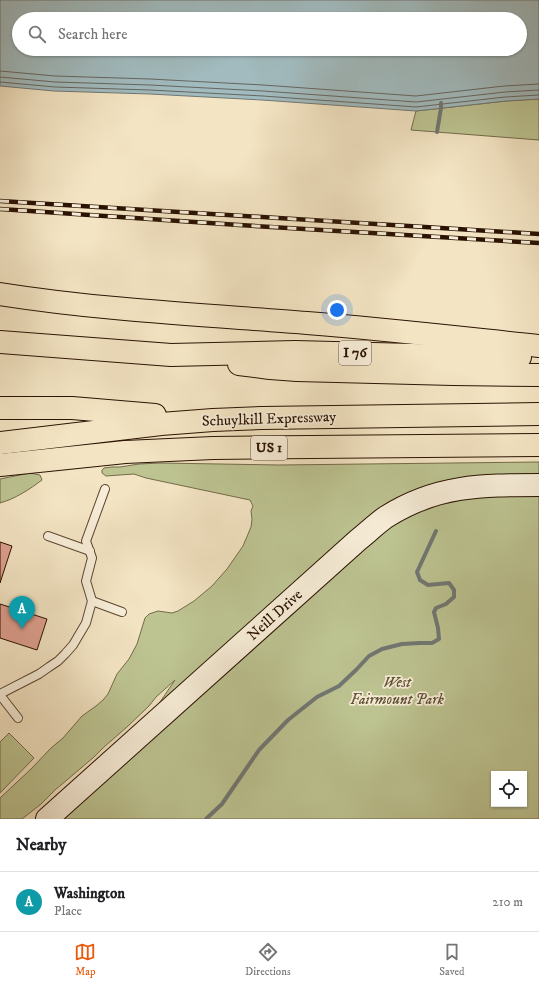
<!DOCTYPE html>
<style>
body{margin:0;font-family:"IM FELL DW Pica",serif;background:#f6f6f6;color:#202124}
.controls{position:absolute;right:12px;bottom:12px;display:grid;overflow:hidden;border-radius:0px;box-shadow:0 1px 3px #0004}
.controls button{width:36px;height:36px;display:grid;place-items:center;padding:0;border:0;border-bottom:1px solid #e0e0e0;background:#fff;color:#202124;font:20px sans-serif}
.you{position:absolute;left:337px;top:310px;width:14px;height:14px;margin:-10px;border:3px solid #fff;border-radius:50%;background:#1a73e8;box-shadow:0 0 0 6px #1a73e833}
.badge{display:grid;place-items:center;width:26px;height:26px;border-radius:50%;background:#ea580c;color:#fff;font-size:13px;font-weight:700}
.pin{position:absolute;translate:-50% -33px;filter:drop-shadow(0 1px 2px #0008)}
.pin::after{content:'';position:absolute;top:21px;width:14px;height:12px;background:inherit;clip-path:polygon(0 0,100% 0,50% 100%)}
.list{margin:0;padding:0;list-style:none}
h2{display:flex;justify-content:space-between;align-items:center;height:52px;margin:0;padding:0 16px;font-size:17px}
h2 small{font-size:13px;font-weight:400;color:#757577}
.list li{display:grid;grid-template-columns:26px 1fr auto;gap:12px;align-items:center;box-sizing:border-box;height:60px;padding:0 16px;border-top:1px solid #e0e0e0}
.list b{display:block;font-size:15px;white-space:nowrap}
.list p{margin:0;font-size:13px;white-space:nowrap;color:#757577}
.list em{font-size:13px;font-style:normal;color:#757577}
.icon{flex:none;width:22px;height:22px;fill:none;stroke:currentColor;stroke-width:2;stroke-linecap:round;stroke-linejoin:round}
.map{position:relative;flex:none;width:539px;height:819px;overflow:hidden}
.search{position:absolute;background:#fff;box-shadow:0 1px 3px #0004;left:12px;right:12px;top:12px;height:44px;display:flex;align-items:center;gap:10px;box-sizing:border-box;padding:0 14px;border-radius:22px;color:#757577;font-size:15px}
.sheet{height:112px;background:#fff}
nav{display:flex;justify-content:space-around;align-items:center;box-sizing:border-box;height:56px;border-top:1px solid #e0e0e0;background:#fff;font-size:11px;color:#757577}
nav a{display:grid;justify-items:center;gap:2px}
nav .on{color:#ea580c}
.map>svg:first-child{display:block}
.green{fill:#bdc492;stroke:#746b4a;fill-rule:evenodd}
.water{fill:#a1bbbf;stroke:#717773;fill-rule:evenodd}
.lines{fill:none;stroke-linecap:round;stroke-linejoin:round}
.shore{stroke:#666660;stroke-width:1}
.stream{stroke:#717773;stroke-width:4}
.building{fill:#dea08f;stroke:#2a1202}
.service-casing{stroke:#5c4632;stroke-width:10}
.secondary-casing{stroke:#2a1202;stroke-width:24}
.motorway-casing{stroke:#2a1202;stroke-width:24}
.service{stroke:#f7edd8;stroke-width:8}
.secondary{stroke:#f7edd8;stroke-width:22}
.motorway{stroke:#f3e4c3;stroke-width:22}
.rail-casing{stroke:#2a1202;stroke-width:4.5}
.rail{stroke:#f7edd8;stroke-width:3;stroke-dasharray:9;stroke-linecap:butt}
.labels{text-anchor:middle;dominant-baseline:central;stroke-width:3.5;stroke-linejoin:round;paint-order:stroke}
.shield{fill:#f7edd8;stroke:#685442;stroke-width:1}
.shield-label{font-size:14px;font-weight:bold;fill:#2a1202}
.street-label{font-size:15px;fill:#2a1202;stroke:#f7edd8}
.park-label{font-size:15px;font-style:italic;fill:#5d5034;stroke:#f7edd8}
</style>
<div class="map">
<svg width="539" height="819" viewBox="0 0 539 819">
<rect width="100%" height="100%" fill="#f3e4c3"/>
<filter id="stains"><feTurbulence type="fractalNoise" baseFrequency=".005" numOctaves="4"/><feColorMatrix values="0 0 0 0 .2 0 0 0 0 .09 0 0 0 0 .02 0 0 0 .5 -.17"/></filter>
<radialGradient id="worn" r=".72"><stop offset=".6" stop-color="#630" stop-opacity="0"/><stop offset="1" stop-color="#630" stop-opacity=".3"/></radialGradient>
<g class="green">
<path d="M539,99V140L411,130L416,111L506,101Z"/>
<path d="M539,462V476L448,482L158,705L175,680L156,697L149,706L127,727L104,747L94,757L61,785L56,789L41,804L22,819H0V798L31,769L51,748L63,738L82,716L96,706L103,700L108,694L117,674L129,659L137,644L145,618L149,614L158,611L172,613L178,611L194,601L212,586L227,569L243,546L251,527L252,519L251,511L253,506L250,500L146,478L134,474L106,476L102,473V470L104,468L112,467H120L139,464L160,463L279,465Z"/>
<path d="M30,473L40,475L42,480C30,489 15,499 0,503V479Z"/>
<path d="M539,494V819H64L105,780L386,530L397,522L434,505L475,497ZM494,774H524V804H494Z"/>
<path d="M9,733L34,758L0,793V742Z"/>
</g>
<path class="water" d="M0,0H539V99L506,101L416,111L262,100L150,94L54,91L0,86ZM19,19H520V49H19Z"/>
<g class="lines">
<g class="shore">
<path d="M0,71L55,76L150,79L263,85L416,96L504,86L539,84"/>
<path d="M0,77L55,82L150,85L263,91L416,102L505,92L539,90"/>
<path d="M0,82L55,87L150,90L263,96L416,107L505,97L539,95"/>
</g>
<g class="stream">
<path d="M437,132L441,108V103"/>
<path d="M206,819L222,804L259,750L288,720L317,697L339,686L356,670L369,656L382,649L402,644L420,643H432L439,639L438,628L434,612L436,608L446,604L454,597V590L449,583L428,585L420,580L417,572L436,531"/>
</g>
</g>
<g class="building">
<path d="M0,542L12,546L0,583Z"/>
<path d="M0,604L47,619L37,650L0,638Z"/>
</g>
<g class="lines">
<defs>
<g id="service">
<path d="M48,536L90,551"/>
<path d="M92,601L122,612"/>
<path d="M0,694L39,674L49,667L58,661L65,654L73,645L86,623L92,601L86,581L92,558L86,541L105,489"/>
<path d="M0,695L18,718"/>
</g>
<path id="secondary" d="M47,819L358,540C367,533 376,524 386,517C436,485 482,485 539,485"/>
<g id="motorway">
<path d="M0,294C102,310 205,315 307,323C384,329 462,338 539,346"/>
<path d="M0,342L171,355L295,352L452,356L520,357"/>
<path d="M239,364L270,368L297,370L453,374L539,375"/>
<path d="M0,408H72L155,415"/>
<path d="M0,443L161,424L213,420L262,418L539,414"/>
<path d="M0,465L125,452L213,448L539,445"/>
</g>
</defs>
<use href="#service" class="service-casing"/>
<use href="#secondary" class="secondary-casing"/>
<use href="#motorway" class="motorway-casing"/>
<use href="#service" class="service"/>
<use href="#secondary" class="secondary"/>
<use href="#motorway" class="motorway"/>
<defs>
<g id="rail">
<path d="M0,201L539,234"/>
<path d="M0,209L239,225L539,243"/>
</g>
</defs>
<use href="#rail" class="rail-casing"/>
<use href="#rail" class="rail"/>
</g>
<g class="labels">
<g class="shield">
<rect x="339" y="341" width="32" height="24" rx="3"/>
<rect x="251" y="436" width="36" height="24" rx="3"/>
</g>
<g class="shield-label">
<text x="355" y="353">I 76</text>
<text x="269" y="448">US 1</text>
</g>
<g class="street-label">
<text transform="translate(269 419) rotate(-2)">Schuylkill Expressway</text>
<text transform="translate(275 615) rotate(-42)">Neill Drive</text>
</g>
<g class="park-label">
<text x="397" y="682">West<tspan x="397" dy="17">Fairmount Park</tspan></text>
</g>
</g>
<rect width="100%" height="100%" filter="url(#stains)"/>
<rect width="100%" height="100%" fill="url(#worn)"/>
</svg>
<div class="controls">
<button><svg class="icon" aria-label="locate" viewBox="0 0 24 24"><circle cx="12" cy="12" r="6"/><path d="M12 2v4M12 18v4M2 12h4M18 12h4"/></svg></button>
</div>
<div class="you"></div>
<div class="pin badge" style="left:22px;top:629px;background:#0f9aa8">A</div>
<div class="search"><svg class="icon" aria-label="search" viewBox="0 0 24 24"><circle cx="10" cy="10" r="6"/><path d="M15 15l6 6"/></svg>Search here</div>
</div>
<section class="sheet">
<h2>Nearby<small></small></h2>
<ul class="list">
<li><span class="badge" style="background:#0f9aa8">A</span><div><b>Washington</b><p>Place</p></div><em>210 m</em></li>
</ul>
</section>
<nav>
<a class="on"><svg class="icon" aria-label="map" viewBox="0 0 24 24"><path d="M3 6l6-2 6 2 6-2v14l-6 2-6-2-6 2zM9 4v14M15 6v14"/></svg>Map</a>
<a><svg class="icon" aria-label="directions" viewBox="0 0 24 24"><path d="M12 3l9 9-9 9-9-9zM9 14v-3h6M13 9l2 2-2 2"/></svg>Directions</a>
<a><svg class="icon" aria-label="saved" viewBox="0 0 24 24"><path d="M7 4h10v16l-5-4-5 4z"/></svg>Saved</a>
</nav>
